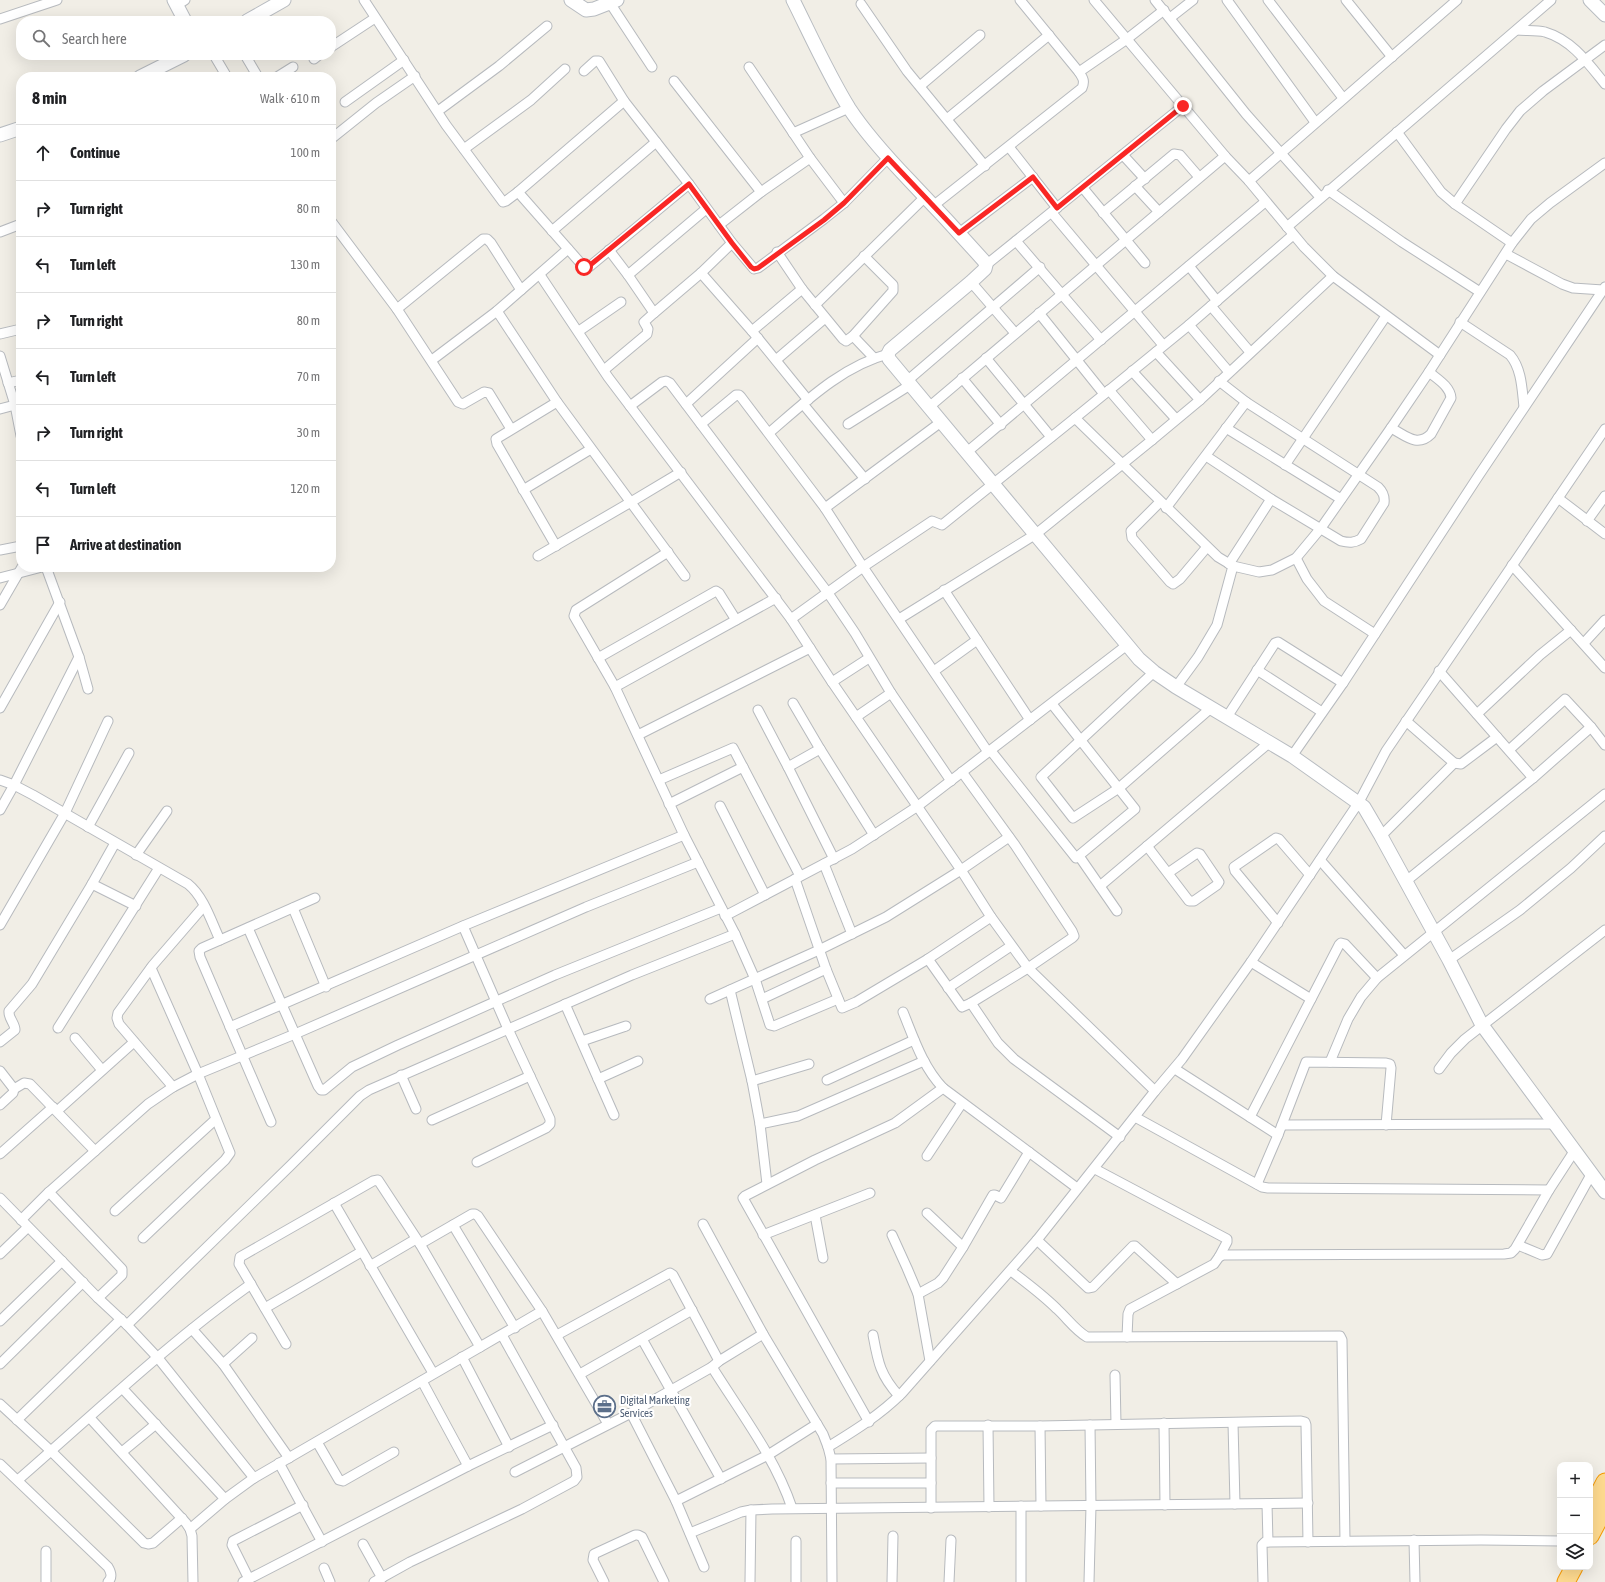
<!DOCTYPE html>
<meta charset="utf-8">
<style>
body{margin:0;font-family:"Asap Condensed",sans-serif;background:#f2f2f2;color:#202124}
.controls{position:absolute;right:12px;bottom:12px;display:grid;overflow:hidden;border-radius:8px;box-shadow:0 4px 16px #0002}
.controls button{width:36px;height:36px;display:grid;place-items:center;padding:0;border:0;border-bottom:1px solid #e0e0e0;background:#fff;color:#202124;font:20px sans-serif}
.stop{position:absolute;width:12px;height:12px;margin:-9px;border:3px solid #f92725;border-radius:50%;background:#fff}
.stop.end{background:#f92725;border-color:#fff;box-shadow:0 1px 4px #0008}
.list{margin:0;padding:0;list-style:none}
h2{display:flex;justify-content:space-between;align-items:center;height:52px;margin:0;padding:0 16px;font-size:17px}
h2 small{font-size:13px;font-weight:400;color:#757577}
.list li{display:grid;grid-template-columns:26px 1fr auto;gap:12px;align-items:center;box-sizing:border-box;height:56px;padding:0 16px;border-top:1px solid #e0e0e0}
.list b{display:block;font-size:15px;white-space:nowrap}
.list em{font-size:13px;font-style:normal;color:#757577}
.icon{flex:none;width:22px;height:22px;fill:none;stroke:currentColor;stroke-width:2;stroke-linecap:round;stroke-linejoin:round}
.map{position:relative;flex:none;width:1605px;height:1582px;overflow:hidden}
.search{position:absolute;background:#fff;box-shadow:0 4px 16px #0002;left:16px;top:16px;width:320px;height:44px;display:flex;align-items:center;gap:10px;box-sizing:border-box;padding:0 14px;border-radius:16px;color:#757577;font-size:15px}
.panel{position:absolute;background:#fff;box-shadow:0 4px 16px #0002;left:16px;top:72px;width:320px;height:500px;border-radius:16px}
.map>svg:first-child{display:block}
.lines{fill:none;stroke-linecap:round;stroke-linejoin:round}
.street-casing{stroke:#b7babe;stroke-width:11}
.secondary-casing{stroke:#b8bcc1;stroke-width:15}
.highway-casing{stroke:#f89a00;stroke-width:19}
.street{stroke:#fff;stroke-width:9}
.secondary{stroke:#fff;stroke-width:13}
.highway{stroke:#ffdb90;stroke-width:17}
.route{stroke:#f92725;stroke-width:5}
.labels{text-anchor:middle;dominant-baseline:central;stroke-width:4;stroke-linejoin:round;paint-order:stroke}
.service-label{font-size:11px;fill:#4e5e75;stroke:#fff;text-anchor:start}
</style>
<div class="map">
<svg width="1605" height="1582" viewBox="0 0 1605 1582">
<rect width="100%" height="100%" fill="#f1eee6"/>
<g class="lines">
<defs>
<g id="street">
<path d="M364,0L446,125L503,202L506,201L518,192L624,101"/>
<path d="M1094,0L1225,156L1249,181L1304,247L1333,276L1440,355"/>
<path d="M1155,0L1246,114L1320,197"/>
<path d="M1227,0L1315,122"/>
<path d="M1268,0L1343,98"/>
<path d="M1346,0L1392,57"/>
<path d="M610,3L652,67"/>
<path d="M861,4L907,71L985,166"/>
<path d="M177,5L185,0"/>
<path d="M1170,18L1193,0"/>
<path d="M0,19L57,0"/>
<path d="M1517,30C1525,31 1536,30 1545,32C1572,40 1588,63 1605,84"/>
<path d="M331,47L375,18"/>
<path d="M214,55L227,77"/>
<path d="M245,55L258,77"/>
<path d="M314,59L319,55"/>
<path d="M749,67L810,158L844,203"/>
<path d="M584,71L595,61H599L624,101L689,184L732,243L754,269L758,268L824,219L844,203L888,158"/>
<path d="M1079,72L1127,39L1164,10"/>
<path d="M277,77L293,67"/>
<path d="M674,81L761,192"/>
<path d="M920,86L980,35"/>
<path d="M345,102L404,60"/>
<path d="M438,111L499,66L547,26"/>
<path d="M947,119L1049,35"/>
<path d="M1397,132L1441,192L1455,204L1512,243"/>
<path d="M793,133L849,108"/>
<path d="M331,139L376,103L415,76"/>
<path d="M1009,147L1057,208"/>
<path d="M464,149L531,100L565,69"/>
<path d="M1123,155L1145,179"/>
<path d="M1249,181L1457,0"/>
<path d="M1135,186L1159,212"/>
<path d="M1083,188L1145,263"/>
<path d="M1328,190L1402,242L1480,292"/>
<path d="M518,192L584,267H589L689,184"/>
<path d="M1455,204L1506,129L1520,111L1543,91L1605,45"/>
<path d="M933,206L1082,88C1085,81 1083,78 1079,72L1020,0"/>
<path d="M1052,213L1163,345"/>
<path d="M1103,213L1174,154L1180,155L1199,177"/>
<path d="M331,221L397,309L458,402L463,404L484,392L489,393L511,429"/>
<path d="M719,225L761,192L810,158"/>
<path d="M1287,227L1551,0"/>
<path d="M552,231L656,142"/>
<path d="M0,232L21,224"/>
<path d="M959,233L1033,177"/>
<path d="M1016,241L1101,340"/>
<path d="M609,250L628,275L654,313L701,273L732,243"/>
<path d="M777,252L802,289L843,339L846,341L853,336L893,291V285L864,256"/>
<path d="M1506,254L1562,284L1573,288L1603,290"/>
<path d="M986,265L1183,106"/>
<path d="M1189,266L1217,301"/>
<path d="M701,273L752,331L808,400"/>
<path d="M540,275L608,377L791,619L832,682L961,870L991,917L1028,968L1155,1091"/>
<path d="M628,275L706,209"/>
<path d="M971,282L1015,333"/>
<path d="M815,305L925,197"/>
<path d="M1211,306L1250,352"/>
<path d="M397,309L483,239H487L491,243L521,290"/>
<path d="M497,311L557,402L685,576"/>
<path d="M1039,313L1104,394"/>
<path d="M1460,322L1510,355C1522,369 1522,390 1524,407"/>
<path d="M1189,325L1229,372"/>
<path d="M579,331L621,302"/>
<path d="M752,331L802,289"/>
<path d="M0,334L21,329"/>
<path d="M853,336L874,358"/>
<path d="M1156,352L1200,400"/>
<path d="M0,356L15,405L21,436"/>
<path d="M986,358L1051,437"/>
<path d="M432,360L497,311L568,249"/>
<path d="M776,360L825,318"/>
<path d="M604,370L647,334L648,329L644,322L654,313"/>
<path d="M1132,371L1176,419"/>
<path d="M962,378L1001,425"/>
<path d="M907,381L1040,267"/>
<path d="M8,383L21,380"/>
<path d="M1109,390L1152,440"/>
<path d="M686,404L758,338"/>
<path d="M803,404L865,479"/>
<path d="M630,406L662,382L666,381L670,383L828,593L855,633L891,693L951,781"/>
<path d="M929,407L1225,156"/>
<path d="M0,409L15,405"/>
<path d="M1075,418L1189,325L1293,235"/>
<path d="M701,424L736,395H739L741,397L825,508L863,567L988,752"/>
<path d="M848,424L910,385"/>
<path d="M1226,428L1341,499"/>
<path d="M1391,428C1405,435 1417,448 1431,434L1451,398C1450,386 1437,379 1429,372"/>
<path d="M769,433C804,403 842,366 888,354"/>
<path d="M967,452L1265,202"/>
<path d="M1206,456L1271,499L1341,541C1349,543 1354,543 1361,539L1384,503C1385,496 1383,492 1378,487L1246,402L1219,381"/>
<path d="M1285,465L1386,316"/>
<path d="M523,490L591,449"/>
<path d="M1558,498L1605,534"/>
<path d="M1160,502L1131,531L1132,538L1170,582L1173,584L1180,579L1207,547"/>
<path d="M825,508L941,422"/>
<path d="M1166,508L1246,402"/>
<path d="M1587,521L1605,496"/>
<path d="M556,546L497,444L496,439L557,402"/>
<path d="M0,550L21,546"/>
<path d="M668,552L576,610L574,616L615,687L684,835L735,934L755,979L770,1025L774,1026L838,999"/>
<path d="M538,556L631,502L681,472"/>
<path d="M1296,558L1307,579L1324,601L1375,634"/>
<path d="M1229,564L1271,499"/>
<path d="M1512,565L1605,668"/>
<path d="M46,567L79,657L88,689"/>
<path d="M0,578L42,567"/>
<path d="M944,590L1030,720"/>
<path d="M0,605L22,567"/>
<path d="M791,619L863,567L932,521L942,525L1075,418L1218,557L1233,566L1259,572L1272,570L1296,558L1321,528L1391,428L1429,372L1512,243L1531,219L1550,203L1605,163"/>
<path d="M899,619L1036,534L1152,440L1200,400L1333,276"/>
<path d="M1584,643L1605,620"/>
<path d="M598,658L716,591L719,593L736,620"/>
<path d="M1257,670L1322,712"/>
<path d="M934,671L977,640"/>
<path d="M1439,671L1533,778"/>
<path d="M1154,672L1041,777L1073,818L1119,788L1212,707"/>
<path d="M832,682L869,658"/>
<path d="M615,687L776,598"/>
<path d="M1176,687L1198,657L1217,625L1233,566"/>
<path d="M793,703L820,749L874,835"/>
<path d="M0,708L60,602"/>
<path d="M758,710L788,767L834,859"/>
<path d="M1477,714L1540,655L1571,630"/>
<path d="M856,717L891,693"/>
<path d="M1227,717L1275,643L1278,642L1343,683"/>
<path d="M638,735L810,648"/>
<path d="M1509,750L1565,699L1591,727"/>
<path d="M991,751L1076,858L1135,809L1052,704"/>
<path d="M1292,756L1343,683L1479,475L1605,287"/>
<path d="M1454,763L1461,764L1497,737"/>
<path d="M788,767L820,749"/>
<path d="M0,780L14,785L33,795L188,884C204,897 211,921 220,940"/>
<path d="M659,780L733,748L800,876"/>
<path d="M669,804L743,767"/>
<path d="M720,806L765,895"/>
<path d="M0,810L14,785L79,657"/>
<path d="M88,827L129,753"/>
<path d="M1381,836L1454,763L1406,721"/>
<path d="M1147,846L1189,901H1194L1217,885L1219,882L1200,854L1197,853L1168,873"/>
<path d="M136,855L167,811"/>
<path d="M1079,856L1117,911"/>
<path d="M1320,860L1404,955"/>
<path d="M824,864L852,934"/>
<path d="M795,879L826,969L842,1008L856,1002L928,959L991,917"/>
<path d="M1405,882L1533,778L1591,727L1605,745"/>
<path d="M92,884L136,906"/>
<path d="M1100,886L1270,742"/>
<path d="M293,908L326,987"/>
<path d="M725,916L852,849L918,806L1127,645"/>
<path d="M1278,923L1235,871L1234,867L1276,838L1279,839L1310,875"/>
<path d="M0,925L65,813L108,721"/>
<path d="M463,926L508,1029L550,1119V1124L546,1128L477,1162"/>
<path d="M248,928L318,1086L321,1090H324L352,1067L398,1045L555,975L721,908"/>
<path d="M928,959L962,1007L971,1003L1028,968L1072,938L1074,936L1072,931L1015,845L962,772"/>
<path d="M1449,960L1520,910L1571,868L1605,836"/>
<path d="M1251,962L1311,999"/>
<path d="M948,988L1011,946"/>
<path d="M730,990L752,1081L760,1124L767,1184"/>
<path d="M710,999L819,950L886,917L961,870L1009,837"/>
<path d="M762,999L826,969"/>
<path d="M971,1003L998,1043L1014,1059L1120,1137"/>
<path d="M565,1004L614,1115"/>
<path d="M903,1012C914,1039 923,1067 943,1088L1077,1188"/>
<path d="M230,1027L463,926L684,835"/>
<path d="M58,1028L159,868"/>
<path d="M75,1038L102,1070"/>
<path d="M582,1041L626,1026"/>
<path d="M0,1042L15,1030C15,1023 8,1018 9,1011L32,984L92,884L115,843"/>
<path d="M1330,1062L1348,1019L1361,997L1377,978L1605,794"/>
<path d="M1175,1069L1278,1135"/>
<path d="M1439,1069L1451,1053L1465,1039L1605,930"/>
<path d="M0,1071L14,1089L13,1093L0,1105"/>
<path d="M401,1075L416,1109"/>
<path d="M598,1079L638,1061"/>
<path d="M827,1080L914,1040"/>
<path d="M752,1081L809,1064"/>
<path d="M173,1087L119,1024L117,1018L118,1013L153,965L204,906"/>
<path d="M14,1089L24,1083L30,1084L95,1151"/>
<path d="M57,1111L134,1042"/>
<path d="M1135,1117L1262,1187L1268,1188L1549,1190"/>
<path d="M1250,1117L1339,945L1341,943L1345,944L1377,978"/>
<path d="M432,1120L530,1076"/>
<path d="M271,1122L200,957L199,951L202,948L315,898"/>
<path d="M760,1124L798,1116L924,1061"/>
<path d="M1282,1125L1557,1124"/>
<path d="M0,1154L53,1107"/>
<path d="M927,1156L962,1103"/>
<path d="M1095,1169L1227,1239V1242L1219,1257"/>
<path d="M1257,1184L1278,1135L1306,1062L1386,1063L1390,1064L1391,1068L1386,1125"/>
<path d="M49,1192L122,1269V1275L98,1298"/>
<path d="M0,1198L98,1298L127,1325L158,1358L254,1478"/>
<path d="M334,1203L433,1373"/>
<path d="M115,1211L216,1119"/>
<path d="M927,1213L963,1247"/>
<path d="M815,1215L823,1258"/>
<path d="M21,1220L49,1192L148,1104L173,1087L198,1074L295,1034L586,907L698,862"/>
<path d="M703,1224L763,1334L823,1434L828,1447"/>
<path d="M453,1225L515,1328"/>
<path d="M763,1235L870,1193"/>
<path d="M892,1235L907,1268L918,1294L930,1361"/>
<path d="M143,1238L225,1160L230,1153L198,1074L151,968"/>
<path d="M1037,1240L1088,1288L1093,1287L1133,1246H1135L1177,1284"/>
<path d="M420,1244L472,1214H475L478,1216L542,1311L608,1424"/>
<path d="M1518,1245L1542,1255L1547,1254L1592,1173"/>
<path d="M0,1254L28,1227"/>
<path d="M370,1266L416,1239"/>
<path d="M1011,1271C1027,1283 1043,1295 1057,1309C1067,1318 1075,1330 1087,1337L1340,1336L1342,1340L1345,1541"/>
<path d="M918,1294L938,1283L943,1278L963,1247L993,1195H995L1001,1198L1029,1152"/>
<path d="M265,1308L361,1252"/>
<path d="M0,1321L62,1261"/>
<path d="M127,1325L291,1165L360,1096L369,1090L632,975L735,934"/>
<path d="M192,1329L223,1364L289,1458"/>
<path d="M557,1335L670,1273L673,1275L719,1361"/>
<path d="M873,1335C878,1362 880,1375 899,1396"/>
<path d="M1127,1337L1128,1314L1130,1309L1214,1264L1219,1257L1223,1255L1504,1254L1511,1253L1515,1249L1549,1190L1575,1150"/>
<path d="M642,1339L721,1479"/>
<path d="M480,1347L542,1311"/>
<path d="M462,1357L509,1447"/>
<path d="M0,1364L83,1282"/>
<path d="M223,1364L252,1338"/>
<path d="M712,1367C740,1412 775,1457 792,1508"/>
<path d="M580,1374L692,1310"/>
<path d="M1115,1375L1116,1424"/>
<path d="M422,1381L468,1466"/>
<path d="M123,1389L225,1499"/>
<path d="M0,1404L51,1451L144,1543L148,1544L153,1543L182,1518"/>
<path d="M631,1413L676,1501L704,1567"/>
<path d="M90,1418L186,1523L190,1529L192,1536L193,1582"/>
<path d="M17,1420L121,1319"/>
<path d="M869,1422L743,1198L745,1196L815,1160L895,1123L943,1088"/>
<path d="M1164,1423L1165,1505"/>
<path d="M1233,1423L1235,1504"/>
<path d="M988,1425L989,1507"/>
<path d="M1040,1426L1041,1506"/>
<path d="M317,1442L339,1480L343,1481L394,1452"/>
<path d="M122,1452L156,1424"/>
<path d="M831,1459L931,1458"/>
<path d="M279,1463L322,1542"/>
<path d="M0,1464L108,1567C111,1572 113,1577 108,1582"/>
<path d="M515,1472L631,1413L712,1367L719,1361L763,1334"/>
<path d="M18,1480C94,1414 168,1343 251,1284"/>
<path d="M831,1483H931"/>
<path d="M676,1501L768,1455L817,1424"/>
<path d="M1267,1504L1268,1542"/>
<path d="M931,1508V1430L935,1426H1040L1301,1421L1305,1422L1306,1425L1308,1542"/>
<path d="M190,1529L225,1499L254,1478L480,1347L420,1244L378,1180L373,1181L240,1257L239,1264L286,1344"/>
<path d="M690,1533L741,1512L751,1510L772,1509L1308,1503"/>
<path d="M1414,1540L1415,1582"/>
<path d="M363,1544L382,1578"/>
<path d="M46,1551V1582"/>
<path d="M324,1568L330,1582"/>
<path d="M249,1579L232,1545L233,1541L303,1505"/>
<path d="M243,1582L468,1466L553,1425"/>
<path d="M374,1582L410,1562L522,1509L574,1481L577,1477L576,1468L502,1335"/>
<path d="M604,1582L593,1560L594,1554L635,1535H638L642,1537L664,1582"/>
<path d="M750,1582L751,1510"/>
<path d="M796,1582V1541"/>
<path d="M832,1582L831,1459L828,1447C854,1431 880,1415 902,1393L1037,1240L1155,1091L1182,1059L1251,962L1359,802L1386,751L1605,429"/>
<path d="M892,1582L893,1536"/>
<path d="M949,1582L951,1540"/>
<path d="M1021,1582V1506"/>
<path d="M1089,1582L1091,1506L1090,1425"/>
<path d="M1263,1582L1262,1545L1265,1542L1481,1540L1560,1541"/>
</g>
<g id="secondary">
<path d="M174,0L185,21"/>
<path d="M571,0L586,10L594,9L617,0"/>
<path d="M793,0C811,36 828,74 849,108C866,134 888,158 910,181C935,207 960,234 984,261L986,265L985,269L971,282L890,350L888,354L889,359L1139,659L1154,672L1176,687L1292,756L1364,807L1381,836L1449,960L1482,1025L1605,1192"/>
<path d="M1590,0L1605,15"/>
<path d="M247,21L284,0"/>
<path d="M140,77L184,55"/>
<path d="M0,135L21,128"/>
</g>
<g id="highway">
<path d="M1590,1511L1605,1482"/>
<path d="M1590,1536L1605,1508"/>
<path d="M1566,1582L1574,1567"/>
</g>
</defs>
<use href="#street" class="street-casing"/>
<use href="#secondary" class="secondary-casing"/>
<use href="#highway" class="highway-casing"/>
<use href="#street" class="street"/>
<use href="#secondary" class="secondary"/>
<use href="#highway" class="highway"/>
</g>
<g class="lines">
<path class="route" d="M584,267L589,266L689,184L732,243L751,267L754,269L758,268L824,220L844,203L888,158L959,233L1033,177L1057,208L1183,106"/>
</g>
<defs>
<symbol id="office-ring" viewBox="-11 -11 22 22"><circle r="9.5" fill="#fff" stroke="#5c6f8a" stroke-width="1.5"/><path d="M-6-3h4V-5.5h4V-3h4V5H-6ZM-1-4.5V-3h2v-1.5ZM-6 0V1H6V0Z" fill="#5c6f8a"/></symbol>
</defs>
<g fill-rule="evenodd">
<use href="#office-ring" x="592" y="1394" width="25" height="25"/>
</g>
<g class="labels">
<g class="service-label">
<text x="620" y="1400">Digital Marketing<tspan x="620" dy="13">Services</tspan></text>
</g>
</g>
</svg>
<div class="controls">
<button>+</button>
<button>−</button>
<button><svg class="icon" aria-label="layers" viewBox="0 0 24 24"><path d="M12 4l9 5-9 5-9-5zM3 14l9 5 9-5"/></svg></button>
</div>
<div class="stop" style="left:584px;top:267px"></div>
<div class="stop end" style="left:1183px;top:106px"></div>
<div class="search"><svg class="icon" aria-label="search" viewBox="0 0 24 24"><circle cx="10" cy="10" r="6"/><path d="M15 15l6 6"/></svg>Search here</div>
<section class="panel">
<h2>8 min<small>Walk · 610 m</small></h2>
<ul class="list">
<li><svg class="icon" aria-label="ahead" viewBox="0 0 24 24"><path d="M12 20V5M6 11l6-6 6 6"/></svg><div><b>Continue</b></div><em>100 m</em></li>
<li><svg class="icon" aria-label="right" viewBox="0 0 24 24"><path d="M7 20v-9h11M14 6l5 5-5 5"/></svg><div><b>Turn right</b></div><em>80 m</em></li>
<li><svg class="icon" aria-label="left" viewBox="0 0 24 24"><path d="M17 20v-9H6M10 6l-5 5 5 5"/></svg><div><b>Turn left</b></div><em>130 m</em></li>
<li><svg class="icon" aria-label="right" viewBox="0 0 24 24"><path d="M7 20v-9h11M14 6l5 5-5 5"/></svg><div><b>Turn right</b></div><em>80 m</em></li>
<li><svg class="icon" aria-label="left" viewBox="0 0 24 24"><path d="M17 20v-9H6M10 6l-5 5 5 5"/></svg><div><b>Turn left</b></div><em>70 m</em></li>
<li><svg class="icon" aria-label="right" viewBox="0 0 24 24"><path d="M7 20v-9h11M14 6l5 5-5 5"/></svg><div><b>Turn right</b></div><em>30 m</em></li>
<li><svg class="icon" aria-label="left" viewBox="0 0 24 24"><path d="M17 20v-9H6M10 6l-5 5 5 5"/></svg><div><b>Turn left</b></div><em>120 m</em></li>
<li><svg class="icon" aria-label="arrive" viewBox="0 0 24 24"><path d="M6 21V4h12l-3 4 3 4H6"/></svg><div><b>Arrive at destination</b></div></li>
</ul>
</section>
</div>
